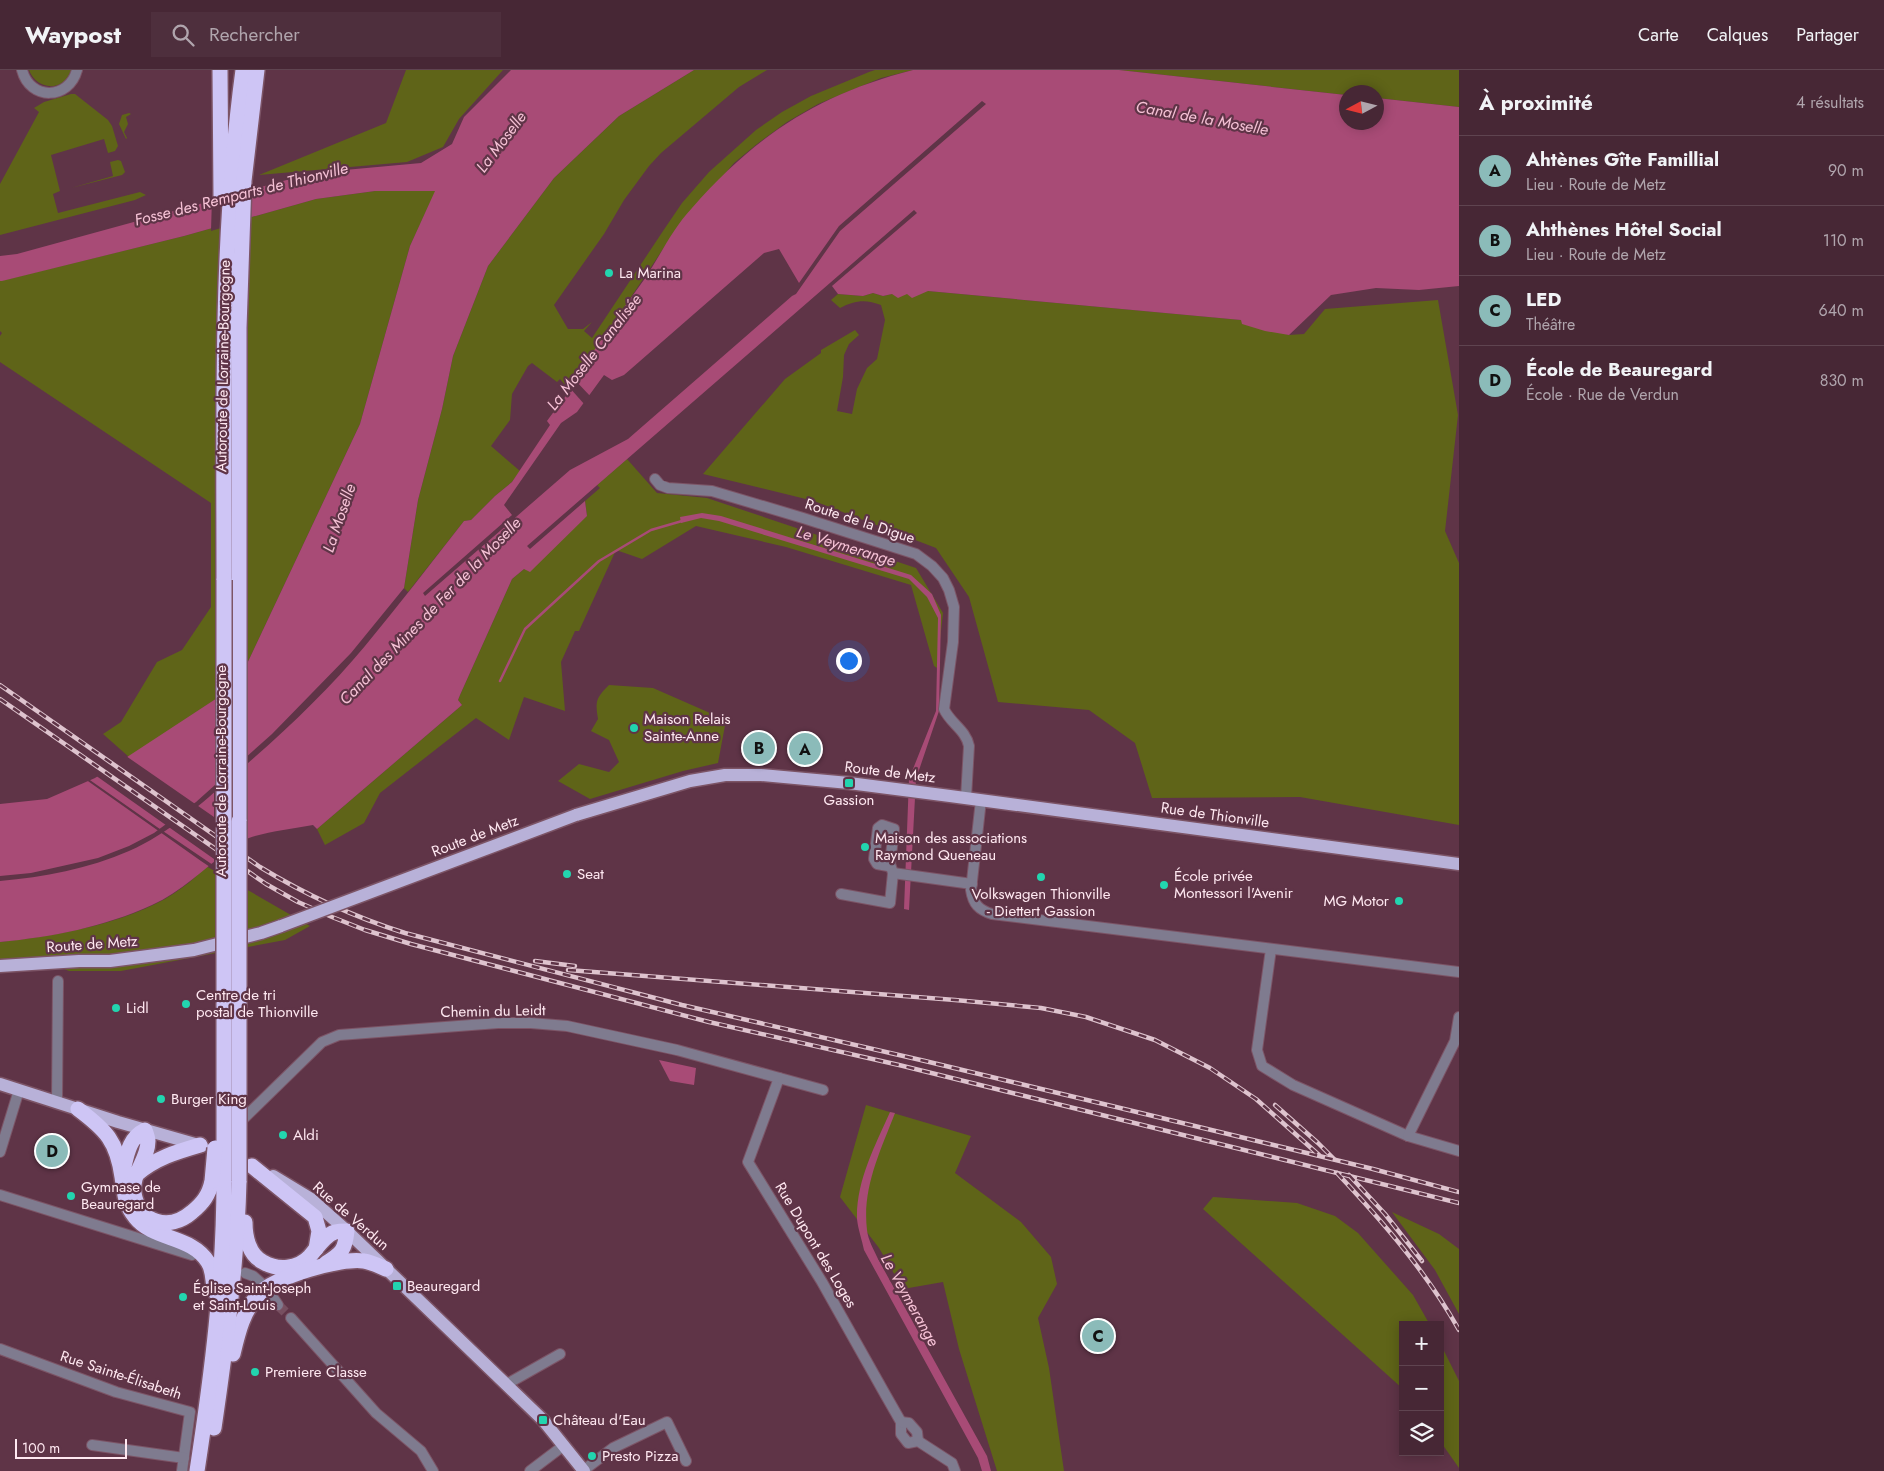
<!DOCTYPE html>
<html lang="fr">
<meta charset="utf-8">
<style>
body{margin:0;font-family:Jost,sans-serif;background:#4e2f3d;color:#f1f3f6}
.controls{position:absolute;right:15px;bottom:15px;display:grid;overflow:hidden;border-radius:0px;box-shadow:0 2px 12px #0003}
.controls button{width:45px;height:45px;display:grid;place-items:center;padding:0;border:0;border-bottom:1px solid #5f4450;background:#472735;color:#f1f3f6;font:25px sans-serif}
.compass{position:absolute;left:1339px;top:15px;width:45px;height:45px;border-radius:50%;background:#472735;box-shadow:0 2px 12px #0003;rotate:263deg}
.scale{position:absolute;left:15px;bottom:12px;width:112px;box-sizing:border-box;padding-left:5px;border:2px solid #ffe8f1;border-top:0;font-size:14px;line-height:18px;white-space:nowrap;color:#ffe8f1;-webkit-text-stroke:4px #5f3447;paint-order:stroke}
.you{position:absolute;left:848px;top:590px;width:18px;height:18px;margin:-12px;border:4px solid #fff;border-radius:50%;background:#1a73e8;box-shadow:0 0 0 8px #1a73e833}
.badge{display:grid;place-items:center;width:32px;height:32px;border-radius:50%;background:#8bbbb9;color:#111;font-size:16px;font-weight:700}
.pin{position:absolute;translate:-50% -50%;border:2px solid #fff;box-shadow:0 1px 5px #0006}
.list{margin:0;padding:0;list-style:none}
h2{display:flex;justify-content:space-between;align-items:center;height:65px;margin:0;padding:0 20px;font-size:21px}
h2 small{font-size:16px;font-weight:400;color:#b0a5ad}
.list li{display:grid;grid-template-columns:32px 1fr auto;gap:15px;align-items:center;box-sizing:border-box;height:70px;padding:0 20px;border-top:1px solid #5f4450}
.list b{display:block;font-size:19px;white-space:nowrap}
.list p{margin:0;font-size:16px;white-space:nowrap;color:#b0a5ad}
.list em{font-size:16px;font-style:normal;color:#b0a5ad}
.icon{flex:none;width:28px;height:28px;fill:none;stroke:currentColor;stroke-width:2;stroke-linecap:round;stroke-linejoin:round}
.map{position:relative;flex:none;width:1459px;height:1401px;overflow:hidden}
header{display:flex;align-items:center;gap:30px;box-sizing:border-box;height:70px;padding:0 25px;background:#472735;border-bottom:1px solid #5f4450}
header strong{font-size:24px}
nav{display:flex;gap:28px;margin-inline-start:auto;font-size:18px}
.search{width:350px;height:45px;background:#4e2f3d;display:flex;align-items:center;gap:12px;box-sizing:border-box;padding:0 18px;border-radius:0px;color:#b0a5ad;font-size:19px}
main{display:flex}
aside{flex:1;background:#472735}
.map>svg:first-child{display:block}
.green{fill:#5f6418}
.water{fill:#a84b76;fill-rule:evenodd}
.pier{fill:#5f3447}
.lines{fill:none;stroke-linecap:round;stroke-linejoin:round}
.stream{stroke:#a84b76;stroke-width:2.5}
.minor-tunnel{stroke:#774f60;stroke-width:10;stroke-dasharray:10 5;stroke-linecap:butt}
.minor-casing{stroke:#7c5466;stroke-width:12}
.major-casing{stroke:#7c5466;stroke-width:15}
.highway-casing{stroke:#7c5466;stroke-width:18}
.minor{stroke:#7f7b8f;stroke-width:10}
.major{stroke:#b8b1d8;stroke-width:12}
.highway{stroke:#cec5f5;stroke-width:15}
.rail-casing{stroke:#dec3ce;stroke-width:4.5}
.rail{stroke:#5f3447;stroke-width:2.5;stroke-dasharray:8;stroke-linecap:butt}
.major-bridge-casing{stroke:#7c5466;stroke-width:15;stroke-linecap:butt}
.highway-bridge-casing{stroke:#7c5466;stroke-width:18;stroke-linecap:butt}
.major-bridge{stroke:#b8b1d8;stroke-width:12}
.highway-bridge{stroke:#cec5f5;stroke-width:15}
.poi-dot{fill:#22d5af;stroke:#5f3447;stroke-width:2}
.labels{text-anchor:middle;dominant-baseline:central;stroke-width:4.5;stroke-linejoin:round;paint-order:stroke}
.poi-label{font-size:15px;fill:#ffe8f1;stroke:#5f3447;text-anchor:start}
.street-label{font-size:15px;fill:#ffe8f1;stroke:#5f3447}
.water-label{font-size:16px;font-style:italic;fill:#f6c2d6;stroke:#5f3447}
</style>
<header>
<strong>Waypost</strong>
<div class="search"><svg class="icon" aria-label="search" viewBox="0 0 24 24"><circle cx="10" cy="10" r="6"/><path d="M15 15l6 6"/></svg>Rechercher</div>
<nav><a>Carte</a><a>Calques</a><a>Partager</a></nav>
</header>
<main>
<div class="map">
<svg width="1459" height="1401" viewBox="0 0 1459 1401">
<rect width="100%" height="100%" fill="#5f3447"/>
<g class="green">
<path d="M29,0H71C64,22 37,21 29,0Z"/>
<path d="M406,0H503L459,49L443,77L407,92L259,105L386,53Z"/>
<path d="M694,0H767L739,17L661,83L649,96L624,130L604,164L554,235L568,259H583L592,252L584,261L592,268L663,161L682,133L709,102L756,60L782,42L811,26L869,2L875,0H913L881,8L818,34L787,52L757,74L734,93L669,170L569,320L560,309L557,312L532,293L528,296L512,324L510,350L491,376L520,401L512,412L495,426L471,450L464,451L408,522L404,518L418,430L442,339L453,286L488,196L554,108L619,46Z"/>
<path d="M1119,0H1459V37L1377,28L1376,22H1346V25Z"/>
<path d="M71,24H75L108,50L112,56L118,76L115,81L108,83L104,69L51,85L60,121L53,124L58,143L140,122L146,125L135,130L0,165V114L39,42L34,38L44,32Z"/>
<path d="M129,43L131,44L126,47L128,54L124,62L127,68L126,69L119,54L122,45Z"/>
<path d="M118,90L121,91L125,102L122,105L71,118L113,106L110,92Z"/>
<path d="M436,120L410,176L360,354L237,615L129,687L103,664L121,652L157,592L182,580L211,537V433L0,292V266L2,263L0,261V211L184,166L316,129L375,121Z"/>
<path d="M928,221L1242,250L1289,265L1304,264L1325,239L1438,230L1458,345L1445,461L1459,493V755L1300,727L1152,728L1135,673L1089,640L998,632L969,527L936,478L814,431L703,404L785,309L821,283V280L855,260L859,265L849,274L844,285L843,307L837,341L852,344L857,319L867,298L877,289L885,250L881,235C866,229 855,230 840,238L831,230L838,224L863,226L873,223L883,226L892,224Z"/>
<path d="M627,389L657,423L707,428L916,498L943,543L937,598L934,596L911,515L786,477L696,456L642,489L616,480L579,561H575L561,592L565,641L524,627L509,670L476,648L380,723L364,753L325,775L317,759L462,635L458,630L460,625L512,509L587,446L585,431L600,418L597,415Z"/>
<path d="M609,615L653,618L726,650L718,693L683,701L590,729L558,711L579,694L609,702L619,692L609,670L591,661L598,649C595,631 596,628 609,615Z"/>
<path d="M206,796L310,856L285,870L121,901H69L40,889H0V872C56,866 138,852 183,817C192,811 199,803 206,796Z"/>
<path d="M866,1035L971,1066L955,1103L1021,1152L1051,1187L1057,1214L1038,1248L1049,1298L1064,1401H997L959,1279L943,1212L903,1219L879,1178L840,1127Z"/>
<path d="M1213,1127L1297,1133L1335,1146L1358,1163L1413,1225L1430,1255H1403V1319L1203,1139Z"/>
<path d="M1392,1142L1439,1164L1459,1179V1244L1435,1200Z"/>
<path d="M1440,1273L1459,1311V1398L1440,1371Z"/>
</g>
<g class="water">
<path d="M511,0H694L619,46L554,108L488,196L453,286L442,339L418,430L404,518L351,583L272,664L196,732L154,763L129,776L98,788L31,803L0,806V734L47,729L95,708L237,615L360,354L410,176L435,121H375L316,129L184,166L2,211H0V186L17,184L312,103L421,93L452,74L464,47Z"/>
<path d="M913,0H1119L1346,25V52H1376L1377,28L1459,37V216L1419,220L1376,218L1331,225L1289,265L1265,261L1242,254L1241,250L928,221L912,228L907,224L898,228L892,224L883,226L873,223L863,226L838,224L832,216L917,143L914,140L527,476L530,479L585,431L587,446L530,502L524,499L512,509L460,625L458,630L462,635L317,759L313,755C292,759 269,761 249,768C243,770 236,776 230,780C204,798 181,822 152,835C104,857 52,867 0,872V811C44,807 88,799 129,781C168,764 201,734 233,706C280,666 326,623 365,576C399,535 431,493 464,451L471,450L495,426L512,412L550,355L547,351C557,337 569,323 578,308C582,302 585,294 589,288C607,260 627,234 646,207C661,184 673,158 692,138C756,65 819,24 913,0ZM982,31L986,34L840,161L796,224L792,226L628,369L570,400L425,526L423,523L512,445L504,435L561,353L577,342L604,305L612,310L624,305L764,183L779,179L799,213L839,156Z"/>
<path d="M702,443L721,446L911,505L932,524L941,545L939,641L916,709L909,840L904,839L909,709L936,641L938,548L927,527L909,509L719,451L701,448L681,453L680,447Z"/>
<path d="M659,990L696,998L694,1015L670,1011Z"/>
<path d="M890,1042L895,1043C880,1082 862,1118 867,1160C868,1170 874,1180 878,1189L987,1386L991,1401H982L978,1388L864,1180C862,1170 858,1159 857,1149C856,1111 875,1076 890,1042Z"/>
</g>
<g class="pier">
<path d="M236,121L234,154L211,161L212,128Z"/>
<path d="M574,309L591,327L585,335L569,317Z"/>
<path d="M126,686L214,747V719L231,705L248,769L246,772L214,794V789L95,705Z"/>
<path d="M87,708L157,757L213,795L210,797L201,791L85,709Z"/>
</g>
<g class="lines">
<path class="stream" d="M500,611L525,559L599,491L651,460L682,451"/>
<path class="minor-tunnel" d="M278,1235L291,1248"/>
<defs>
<g id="minor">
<path d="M22,0C30,31 69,30 77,0"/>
<path d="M655,409L660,415L668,418L712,421L803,448L916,484L932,496L943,508L949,520L954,537L953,572L944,639C950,653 966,660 969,676L966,728"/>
<path d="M981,730L971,820C973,834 979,840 992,844L1459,902"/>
<path d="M890,794L888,796L877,794L874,789L878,758L882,755L894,759L890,794L893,803"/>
<path d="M841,824L890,833L893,803L972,814"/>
<path d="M1271,879L1257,980L1262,996L1293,1015L1408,1066"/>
<path d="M1459,947L1455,971L1408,1066L1459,1081"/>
<path d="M779,1008L748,1092L822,1212L885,1324L901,1352V1364L908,1373L918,1371L952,1393L955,1401"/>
<path d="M57,1033L58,911"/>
<path d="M237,1055L322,972L339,965L498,953H531L567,956L677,980L823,1020"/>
<path d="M0,1082L19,1020"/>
<path d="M0,1125L192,1185"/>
<path d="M245,1203L253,1206L261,1213"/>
<path d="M270,1223L278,1235"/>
<path d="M291,1248L376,1343L421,1381L433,1401"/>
<path d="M0,1279L116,1322L190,1342L182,1401"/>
<path d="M507,1314L560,1284"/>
<path d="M901,1352L909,1353L917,1362L918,1371"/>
<path d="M92,1375L184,1388"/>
<path d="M584,1400L613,1378L667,1352L686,1391"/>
<path d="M530,1401L563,1376"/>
</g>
<g id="major">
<path d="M576,745L690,711L725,705H761L849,713L950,726L1459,794"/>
<path d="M0,896L79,891H110L194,880L261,863L281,856"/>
<path d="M0,1014L118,1052L202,1076"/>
<path d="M273,1106L311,1129L347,1161L543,1350L584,1401"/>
</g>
<g id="highway">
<path d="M220,0L221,126"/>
<path d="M224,510C224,341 220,169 243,0"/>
<path d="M239,751V258L244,111L257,0"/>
<path d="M78,1039C106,1060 117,1071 122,1107C124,1121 125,1135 135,1147C154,1171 191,1165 208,1192C214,1201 212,1212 215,1222"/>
<path d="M252,1096L315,1147L319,1161L316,1179"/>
<path d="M123,1101C127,1084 129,1068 145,1060C146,1063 148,1068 148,1071C148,1090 131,1104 134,1123C139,1153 169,1162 192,1142C203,1133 209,1125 212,1111"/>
<path d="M137,1104C156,1088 176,1082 200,1075"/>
<path d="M245,1152C245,1167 249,1185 263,1192C278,1201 298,1199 310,1186C317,1178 325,1165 335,1162C339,1161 344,1161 347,1161C345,1180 342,1183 326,1193"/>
<path d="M233,1284C238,1263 243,1241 259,1224C274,1207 342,1187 364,1191C371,1192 379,1196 386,1199"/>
<path d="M214,1358C226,1276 237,1194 239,1111"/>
<path d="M197,1401C212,1303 224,1209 224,1110"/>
</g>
</defs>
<use href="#minor" class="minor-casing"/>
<use href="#major" class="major-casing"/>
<use href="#highway" class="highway-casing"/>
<use href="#minor" class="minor"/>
<use href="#major" class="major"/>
<use href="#highway" class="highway"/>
<defs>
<g id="rail">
<path d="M0,615L260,797C306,825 354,847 405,863L682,935L925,991L1373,1099L1459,1122"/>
<path d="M0,629L266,814L298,832L332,847L365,860L411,874L709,952L899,995L1459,1133"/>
<path d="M535,891L575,896"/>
<path d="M568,900L955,930L1041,938L1086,947L1155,970L1210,998L1256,1029L1319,1085"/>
<path d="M1275,1035L1318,1073L1334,1089"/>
<path d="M1337,1103C1382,1151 1426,1201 1459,1260"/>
<path d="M1349,1105L1385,1144L1422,1191"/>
</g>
</defs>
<use href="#rail" class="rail-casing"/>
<use href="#rail" class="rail"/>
<defs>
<path id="major-bridge" d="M281,856L576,745"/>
<g id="highway-bridge">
<path d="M224,510V1110"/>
<path d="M239,751V1111"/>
<path d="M212,1111L215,1078"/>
</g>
</defs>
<use href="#major-bridge" class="major-bridge-casing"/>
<use href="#highway-bridge" class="highway-bridge-casing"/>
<use href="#major-bridge" class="major-bridge"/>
<use href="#highway-bridge" class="highway-bridge"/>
</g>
<g class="poi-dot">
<circle cx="609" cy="203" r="5"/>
<circle cx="634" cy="658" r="5"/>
<rect x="844" y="708" width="10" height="10" rx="2.5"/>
<circle cx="865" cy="777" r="5"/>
<circle cx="567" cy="804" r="5"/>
<circle cx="1041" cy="807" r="5"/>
<circle cx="1164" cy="815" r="5"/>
<circle cx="1399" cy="831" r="5"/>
<circle cx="186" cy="934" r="5"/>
<circle cx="116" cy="938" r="5"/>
<circle cx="161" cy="1029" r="5"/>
<circle cx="283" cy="1065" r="5"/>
<circle cx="71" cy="1126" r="5"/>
<rect x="392" y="1211" width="10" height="10" rx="2.5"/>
<circle cx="183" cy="1227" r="5"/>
<circle cx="255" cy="1302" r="5"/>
<rect x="538" y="1345" width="10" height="10" rx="2.5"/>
<circle cx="592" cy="1386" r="5"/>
</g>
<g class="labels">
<g class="poi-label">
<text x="619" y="203">La Marina</text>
<text x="644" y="649">Maison Relais<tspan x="644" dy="17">Sainte-Anne</tspan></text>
<text x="849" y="730" text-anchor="middle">Gassion</text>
<text x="875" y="768">Maison des associations<tspan x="875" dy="17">Raymond Queneau</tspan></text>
<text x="577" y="804">Seat</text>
<text x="1174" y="806">École privée<tspan x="1174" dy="17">Montessori l'Avenir</tspan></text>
<text x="1041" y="824" text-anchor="middle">Volkswagen Thionville<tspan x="1041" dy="17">- Diettert Gassion</tspan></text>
<text x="1389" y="831" text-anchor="end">MG Motor</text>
<text x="196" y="925">Centre de tri<tspan x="196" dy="17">postal de Thionville</tspan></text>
<text x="126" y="938">Lidl</text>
<text x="171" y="1029">Burger King</text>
<text x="293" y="1065">Aldi</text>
<text x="81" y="1117">Gymnase de<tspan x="81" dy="17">Beauregard</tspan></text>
<text x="407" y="1216">Beauregard</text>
<text x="193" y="1218">Église Saint-Joseph<tspan x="193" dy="17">et Saint-Louis</tspan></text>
<text x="265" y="1302">Premiere Classe</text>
<text x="553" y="1350">Château d'Eau</text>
<text x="602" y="1386">Presto Pizza</text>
</g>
<g class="street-label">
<text transform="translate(223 296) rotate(-89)">Autoroute de Lorraine-Bourgogne</text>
<text transform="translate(860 451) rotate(18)">Route de la Digue</text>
<text transform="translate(221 701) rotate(-90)">Autoroute de Lorraine-Bourgogne</text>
<text transform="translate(890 702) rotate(7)">Route de Metz</text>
<text transform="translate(1215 745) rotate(8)">Rue de Thionville</text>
<text transform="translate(475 766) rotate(-21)">Route de Metz</text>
<text transform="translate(92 874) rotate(-4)">Route de Metz</text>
<text transform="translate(493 941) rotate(-1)">Chemin du Leidt</text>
<text transform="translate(351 1146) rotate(41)">Rue de Verdun</text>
<text transform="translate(816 1175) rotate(59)">Rue Dupont des Loges</text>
<text transform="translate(121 1305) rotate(18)">Rue Sainte-Élisabeth</text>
</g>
<g class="water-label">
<text transform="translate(1202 48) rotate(10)">Canal de la Moselle</text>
<text transform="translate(501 72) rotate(-53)">La Moselle</text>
<text transform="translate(241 124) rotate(-14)">Fosse des Remparts de Thionville</text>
<text transform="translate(594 282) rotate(-52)">La Moselle Canalisée</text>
<text transform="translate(339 448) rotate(-71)">La Moselle</text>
<text transform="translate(846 476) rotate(17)">Le Veymerange</text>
<text transform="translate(430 541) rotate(-46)">Canal des Mines de Fer de la Moselle</text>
<text transform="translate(910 1230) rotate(61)">Le Veymerange</text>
</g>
</g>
</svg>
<div class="controls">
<button>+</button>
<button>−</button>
<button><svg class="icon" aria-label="layers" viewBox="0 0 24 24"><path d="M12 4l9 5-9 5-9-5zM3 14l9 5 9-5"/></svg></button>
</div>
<svg class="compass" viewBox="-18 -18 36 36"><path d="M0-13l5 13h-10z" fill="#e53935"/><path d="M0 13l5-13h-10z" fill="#b0a5ad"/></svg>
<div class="scale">100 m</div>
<div class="you"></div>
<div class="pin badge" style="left:805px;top:679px">A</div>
<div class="pin badge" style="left:759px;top:678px">B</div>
<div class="pin badge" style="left:1098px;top:1266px">C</div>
<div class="pin badge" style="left:52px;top:1081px">D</div>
</div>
<aside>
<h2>À proximité<small>4 résultats</small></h2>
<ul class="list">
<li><span class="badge">A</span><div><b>Ahtènes Gîte Famillial</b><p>Lieu · Route de Metz</p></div><em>90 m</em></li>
<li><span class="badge">B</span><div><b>Ahthènes Hôtel Social</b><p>Lieu · Route de Metz</p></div><em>110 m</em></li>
<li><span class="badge">C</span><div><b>LED</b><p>Théâtre</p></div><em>640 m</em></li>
<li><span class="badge">D</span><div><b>École de Beauregard</b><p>École · Rue de Verdun</p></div><em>830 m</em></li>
</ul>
</aside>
</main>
